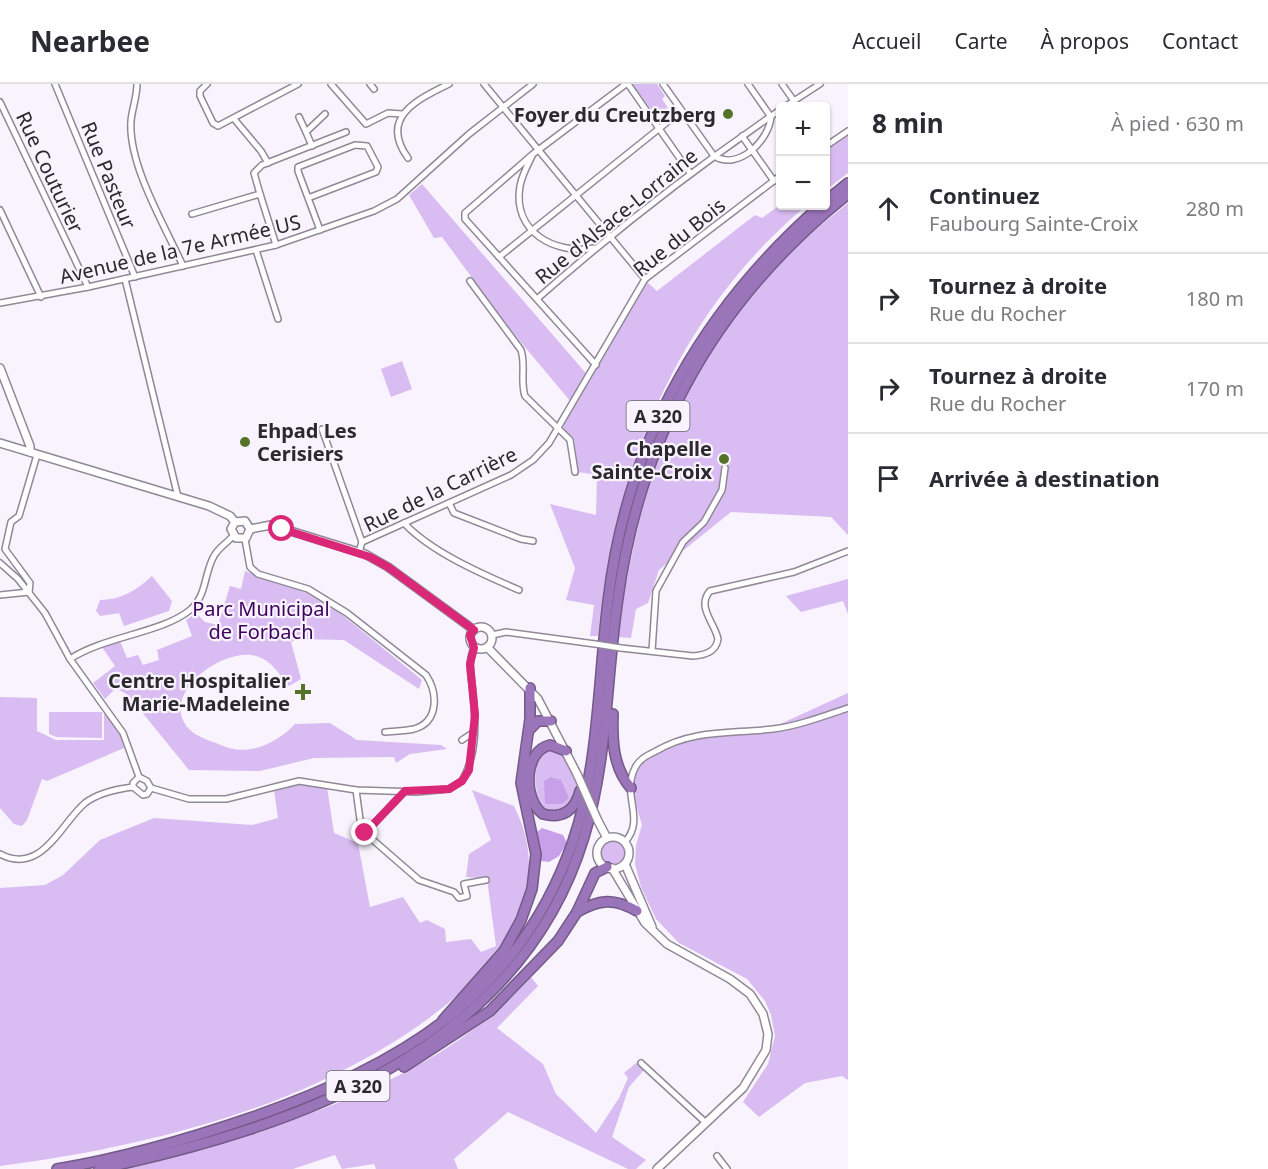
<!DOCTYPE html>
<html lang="fr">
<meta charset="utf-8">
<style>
body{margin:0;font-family:"Noto Sans",sans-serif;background:#f2f2f3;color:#2b2b33}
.controls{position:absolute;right:18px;top:18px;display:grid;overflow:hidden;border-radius:6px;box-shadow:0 2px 4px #0004}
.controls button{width:54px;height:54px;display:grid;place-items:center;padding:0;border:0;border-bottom:2px solid #e1e1e2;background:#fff;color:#2b2b33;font:30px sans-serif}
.stop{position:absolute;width:18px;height:18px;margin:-14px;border:4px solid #db2777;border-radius:50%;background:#fff}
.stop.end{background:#db2777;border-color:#fff;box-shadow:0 2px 6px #0008}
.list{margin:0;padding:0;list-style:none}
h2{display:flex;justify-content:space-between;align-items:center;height:78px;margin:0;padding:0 24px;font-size:26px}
h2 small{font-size:20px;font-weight:400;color:#7c7c81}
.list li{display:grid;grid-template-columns:39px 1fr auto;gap:18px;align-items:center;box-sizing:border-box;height:90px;padding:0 24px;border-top:2px solid #e1e1e2}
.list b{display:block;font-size:22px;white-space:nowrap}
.list p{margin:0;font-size:20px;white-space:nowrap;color:#7c7c81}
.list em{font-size:20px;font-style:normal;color:#7c7c81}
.icon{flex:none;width:33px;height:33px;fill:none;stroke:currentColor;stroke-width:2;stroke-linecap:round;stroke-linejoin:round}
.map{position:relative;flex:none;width:848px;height:1085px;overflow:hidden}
header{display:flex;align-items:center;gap:36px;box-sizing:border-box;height:84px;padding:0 30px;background:#fff;border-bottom:2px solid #e1e1e2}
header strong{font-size:28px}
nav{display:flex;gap:33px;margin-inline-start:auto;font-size:21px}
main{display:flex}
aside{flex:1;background:#fff}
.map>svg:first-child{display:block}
.green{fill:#d9bdf2}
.water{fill:#c8a0ea}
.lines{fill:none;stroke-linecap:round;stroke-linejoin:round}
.street-casing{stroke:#908897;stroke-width:8}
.secondary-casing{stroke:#908897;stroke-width:10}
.highway-casing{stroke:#745a88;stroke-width:12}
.street{stroke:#fff;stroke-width:5}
.secondary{stroke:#fff;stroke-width:7}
.highway{stroke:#9b75b9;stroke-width:9}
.street-bridge-casing{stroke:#908897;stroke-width:8;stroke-linecap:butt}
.secondary-bridge-casing{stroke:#908897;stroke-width:10;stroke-linecap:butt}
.street-bridge{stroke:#fff;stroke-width:5}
.secondary-bridge{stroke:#fff;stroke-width:7}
.route{stroke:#db2777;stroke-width:8}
.poi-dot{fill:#547228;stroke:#f8f3fd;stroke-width:2}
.labels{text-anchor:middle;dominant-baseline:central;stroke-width:4.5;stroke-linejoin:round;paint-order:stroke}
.shield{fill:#f8f3fd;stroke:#68656c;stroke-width:1.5}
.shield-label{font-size:18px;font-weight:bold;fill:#2b282e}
.poi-label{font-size:20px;font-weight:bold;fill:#2b282e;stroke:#f8f3fd;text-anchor:end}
.street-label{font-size:20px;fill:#2b282e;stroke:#f8f3fd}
.park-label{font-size:20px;fill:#3d015c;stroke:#f8f3fd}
</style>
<header>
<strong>Nearbee</strong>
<nav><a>Accueil</a><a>Carte</a><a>À propos</a><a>Contact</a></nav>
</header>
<main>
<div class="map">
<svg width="848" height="1085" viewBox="0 0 848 1085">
<rect width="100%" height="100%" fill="#f8f3fd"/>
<g class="green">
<path d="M632,0H657L665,12L662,15L668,24L656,32Z"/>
<path d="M848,50V89L826,106V65Z"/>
<path d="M422,100L591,295L646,197L657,207L755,131L762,134L780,121L806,122C677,229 613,389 598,552H590L594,521L566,516L575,484L550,420L596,431L597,391L578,388L574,354L563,345L571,318L509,244L442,153L434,154L409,111Z"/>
<path d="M848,119V451L831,433L731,428L659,486L648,519L636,525L631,554L618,553C635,433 658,344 728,243C741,225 754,205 770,189C794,163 821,141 848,119Z"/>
<path d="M402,277L412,305L391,313L381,285Z"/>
<path d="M245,487L307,509L341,530L422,596L419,605L344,556L298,555L291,558L301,595L289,602C280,591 271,576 256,572C224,562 157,610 189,645C198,654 214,658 226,663C251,672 278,658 295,640L330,639L357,656L441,661L447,665L410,670L396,679L394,673L314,674L260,687L189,686L128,611L116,604L105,615L93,599L115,582L102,563L120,557L127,574L138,571L143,581L159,576L157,566L192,552L186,536L196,529L205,538L218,541L230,502L241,505Z"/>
<path d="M152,492L172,517L169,527L124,542L119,529L100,532L96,527L100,516C121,516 137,506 152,492Z"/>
<path d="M848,495V530L843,517L801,528L786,512Z"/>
<path d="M848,609V996L842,992L805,999L759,1033L743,1018L768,980L775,952L771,931L765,917L747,895L679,859L656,835L641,803L635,780L636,761L642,741L631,704L635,684L642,675L686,654L778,641Z"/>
<path d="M0,613L37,614V647L56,656H104V627L119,648L124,664L47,697L42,695L27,736L22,742L14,740L0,724Z"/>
<path d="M49,628H102V654L56,653L49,650Z"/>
<path d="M547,665L562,668L578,698L575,714C564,725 553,732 539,721L535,696L537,675Z"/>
<path d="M299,700L327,703L334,749L358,759L370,823L403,813L420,839L427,836L445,845L446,858L471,855L481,868L496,862L487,795L466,793L469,770L491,756L472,706L514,722C587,867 375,980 266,1020C182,1051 89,1071 0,1082V804L45,801L63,791L100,756L154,734L252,741L278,734L274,706Z"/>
<circle cx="613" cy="769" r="13"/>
<path d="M531,893L538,902L497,944L543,980L556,1010L596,1049L619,1014L628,994L624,989L636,979L644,986L629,1003L612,1053L646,1076L636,1085H628L508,1028L454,1075L458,1085H376L374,1080L342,1085L335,1071L293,1085H125C269,1044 427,1008 531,893Z"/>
</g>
<g class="water">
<path d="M551,693L561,696L569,714L562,720H545L544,697Z"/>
<path d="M542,744L563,751L567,759L559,772L549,778L541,777L537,748Z"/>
</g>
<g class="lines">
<defs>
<g id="street">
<path d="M55,0L135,193"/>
<path d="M137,0C137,13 132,25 131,37C128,81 165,142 183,182"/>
<path d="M207,0L200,7V12L213,39L218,42L298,0"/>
<path d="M331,0L366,40L388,29L402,30"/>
<path d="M370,0L374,5"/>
<path d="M484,0L645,195"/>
<path d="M628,0L690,89"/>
<path d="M663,0L714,72"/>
<path d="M748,0L771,33"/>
<path d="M782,0L794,17"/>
<path d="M0,18L88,203"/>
<path d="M786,22L820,0"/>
<path d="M299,33L306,48"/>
<path d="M235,36L261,67L268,79"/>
<path d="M742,52L774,97"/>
<path d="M312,62L306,48L325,30"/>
<path d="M826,62L848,47"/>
<path d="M532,72C527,82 522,91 520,102C512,148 555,171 594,164"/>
<path d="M714,72C739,87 769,56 771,33"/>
<path d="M408,74C379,34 416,16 449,0"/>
<path d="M260,110L254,89L262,81L346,48"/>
<path d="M308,114L376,88L378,83L367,62L355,61L298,83V87L320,146"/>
<path d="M0,126L41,213"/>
<path d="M192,130L260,110L276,161"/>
<path d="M256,166L278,235"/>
<path d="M499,173L681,27"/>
<path d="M125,195L178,413"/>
<path d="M470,197L521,266C526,281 520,297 525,312L570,356L575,388"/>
<path d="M537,215C614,147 695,84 780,26"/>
<path d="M0,219L88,203L276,161L374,127L397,115L469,50L533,0"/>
<path d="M596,281L465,135V129L533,70L626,0"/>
<path d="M322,345L362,458"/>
<path d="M449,419L454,429L521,455L533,457"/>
<path d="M404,439C431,468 482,490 519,506"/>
<path d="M245,455L250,483L258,490L308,505L347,529L426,591C438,609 439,638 414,645C405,647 394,647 385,648"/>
<path d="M359,468L362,458L511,391L533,376L549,359L645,195L780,92"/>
<path d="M0,479L18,495L45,529L70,575L123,649L139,693"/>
<path d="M29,508L30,499L5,465L11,438L19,432L37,371"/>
<path d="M0,511L29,508"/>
<path d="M492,551L506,548L595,560"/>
<path d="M621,564L693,572C705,571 716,568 718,555C715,539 696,523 710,507L794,488L848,467"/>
<path d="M652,567L656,507L683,458L704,438L722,406L725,384"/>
<path d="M70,575C105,552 162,549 190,526C207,512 204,489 214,472C218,464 227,459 233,452"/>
<path d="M462,656L474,648"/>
<path d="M133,703V699L139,693L147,697L151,704"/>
<path d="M133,703L143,711L147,710L151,704"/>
<path d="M151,704L189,715H226L299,697L356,706L417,708L449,705L462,697C477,671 476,639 473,610C472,594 467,579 474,564"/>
<path d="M356,706L361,743L365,749L419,796L454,808L459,814L467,812L464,800L486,796"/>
<path d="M365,749L405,707"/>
<path d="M625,758C646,735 621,711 635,684C639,675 648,671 656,667C694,645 731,650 773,645C798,642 824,632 848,624"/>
<path d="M0,770C42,792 61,739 85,719C98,709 117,705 133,703"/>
<path d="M641,979L705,1038"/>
<path d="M717,1072L727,1085"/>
</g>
<g id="secondary">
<path d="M0,284L30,362V368"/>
<path d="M0,359L209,422L230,432L235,438"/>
<path d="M235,438L231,445L236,454H246L250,445"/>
<path d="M235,438L245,437L250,445"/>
<path d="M250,445L271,441L365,470L388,483L474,546"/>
<circle cx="481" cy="554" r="11"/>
<path d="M488,564L538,615L577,690"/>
<path d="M598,737L607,754"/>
<circle cx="613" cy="769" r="16"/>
<path d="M625,780L652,843"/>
<path d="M612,784L645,839L667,860L730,895L750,910L763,930L768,950L766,966L743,1004L657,1085"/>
</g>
<g id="highway">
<path d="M826,117L848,99"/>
<path d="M613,630C612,656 613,684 631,704"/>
<path d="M529,646L538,637H551"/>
<path d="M566,667L550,661C523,667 523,716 543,730C562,735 575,727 580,707"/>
<path d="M577,828C600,815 614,814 637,827"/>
<path d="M443,936L504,867L521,836L532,805L536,770L521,699L530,635V604"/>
<path d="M404,983L490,927L558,857L577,828L595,789L607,783"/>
<path d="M57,1085C124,1074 189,1055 253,1033C400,981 519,913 573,757C599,681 598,597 608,517C627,357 700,228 820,122"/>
<path d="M99,1085C296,1043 519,967 584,753C608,675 606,594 618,514C641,348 717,214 848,110"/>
</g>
</defs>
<use href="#street" class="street-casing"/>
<use href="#secondary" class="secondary-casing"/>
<use href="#highway" class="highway-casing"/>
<use href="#street" class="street"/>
<use href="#secondary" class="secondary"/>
<use href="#highway" class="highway"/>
<defs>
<path id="street-bridge" d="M595,560L621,564"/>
<path id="secondary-bridge" d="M577,690L598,737"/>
</defs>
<use href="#street-bridge" class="street-bridge-casing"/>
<use href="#secondary-bridge" class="secondary-bridge-casing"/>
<use href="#street-bridge" class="street-bridge"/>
<use href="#secondary-bridge" class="secondary-bridge"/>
</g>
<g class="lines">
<path class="route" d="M282,445L370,473L388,483L474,546L470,551L474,564L470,580L475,631L469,686L462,697L449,705L405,707L365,749"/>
</g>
<g class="poi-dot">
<circle cx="728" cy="30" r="6"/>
<circle cx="245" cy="358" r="6"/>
<circle cx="724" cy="375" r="6"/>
<path d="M300 599h6v6h6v6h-6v6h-6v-6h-6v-6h6z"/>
</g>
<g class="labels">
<g class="shield">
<rect x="626.5" y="317" width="63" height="30" rx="4.5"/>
<rect x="326.5" y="987" width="63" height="30" rx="4.5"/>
</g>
<g class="shield-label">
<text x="658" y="332">A 320</text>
<text x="358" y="1002">A 320</text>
</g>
<g class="poi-label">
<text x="716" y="30">Foyer du Creutzberg</text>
<text x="257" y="346" text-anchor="start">Ehpad Les<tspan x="257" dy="23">Cerisiers</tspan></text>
<text x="712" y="364">Chapelle<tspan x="712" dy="23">Sainte-Croix</tspan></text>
<text x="290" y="596">Centre Hospitalier<tspan x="290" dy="23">Marie-Madeleine</tspan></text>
</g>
<g class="street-label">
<text transform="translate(50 88) rotate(65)">Rue Couturier</text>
<text transform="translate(109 91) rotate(68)">Rue Pasteur</text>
<text transform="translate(616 132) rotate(-39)">Rue d'Alsace-Lorraine</text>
<text transform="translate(679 153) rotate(-39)">Rue du Bois</text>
<text transform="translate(180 165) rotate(-13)">Avenue de la 7e Armée US</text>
<text transform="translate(440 405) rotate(-26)">Rue de la Carrière</text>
</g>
<g class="park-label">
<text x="261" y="524">Parc Municipal<tspan x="261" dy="23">de Forbach</tspan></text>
</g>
</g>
</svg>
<div class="controls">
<button>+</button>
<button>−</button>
</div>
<div class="stop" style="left:282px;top:445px"></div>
<div class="stop end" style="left:365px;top:749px"></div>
</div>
<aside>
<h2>8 min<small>À pied · 630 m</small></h2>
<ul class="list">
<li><svg class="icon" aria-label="ahead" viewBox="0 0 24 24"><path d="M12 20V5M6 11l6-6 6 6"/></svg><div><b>Continuez</b><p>Faubourg Sainte-Croix</p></div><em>280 m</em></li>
<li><svg class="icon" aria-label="right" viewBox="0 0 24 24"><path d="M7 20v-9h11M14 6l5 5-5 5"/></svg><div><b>Tournez à droite</b><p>Rue du Rocher</p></div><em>180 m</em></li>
<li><svg class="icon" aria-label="right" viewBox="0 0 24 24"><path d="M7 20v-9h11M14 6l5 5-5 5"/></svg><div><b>Tournez à droite</b><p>Rue du Rocher</p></div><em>170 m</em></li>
<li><svg class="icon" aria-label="arrive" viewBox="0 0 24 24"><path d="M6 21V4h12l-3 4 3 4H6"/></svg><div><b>Arrivée à destination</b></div></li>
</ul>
</aside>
</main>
